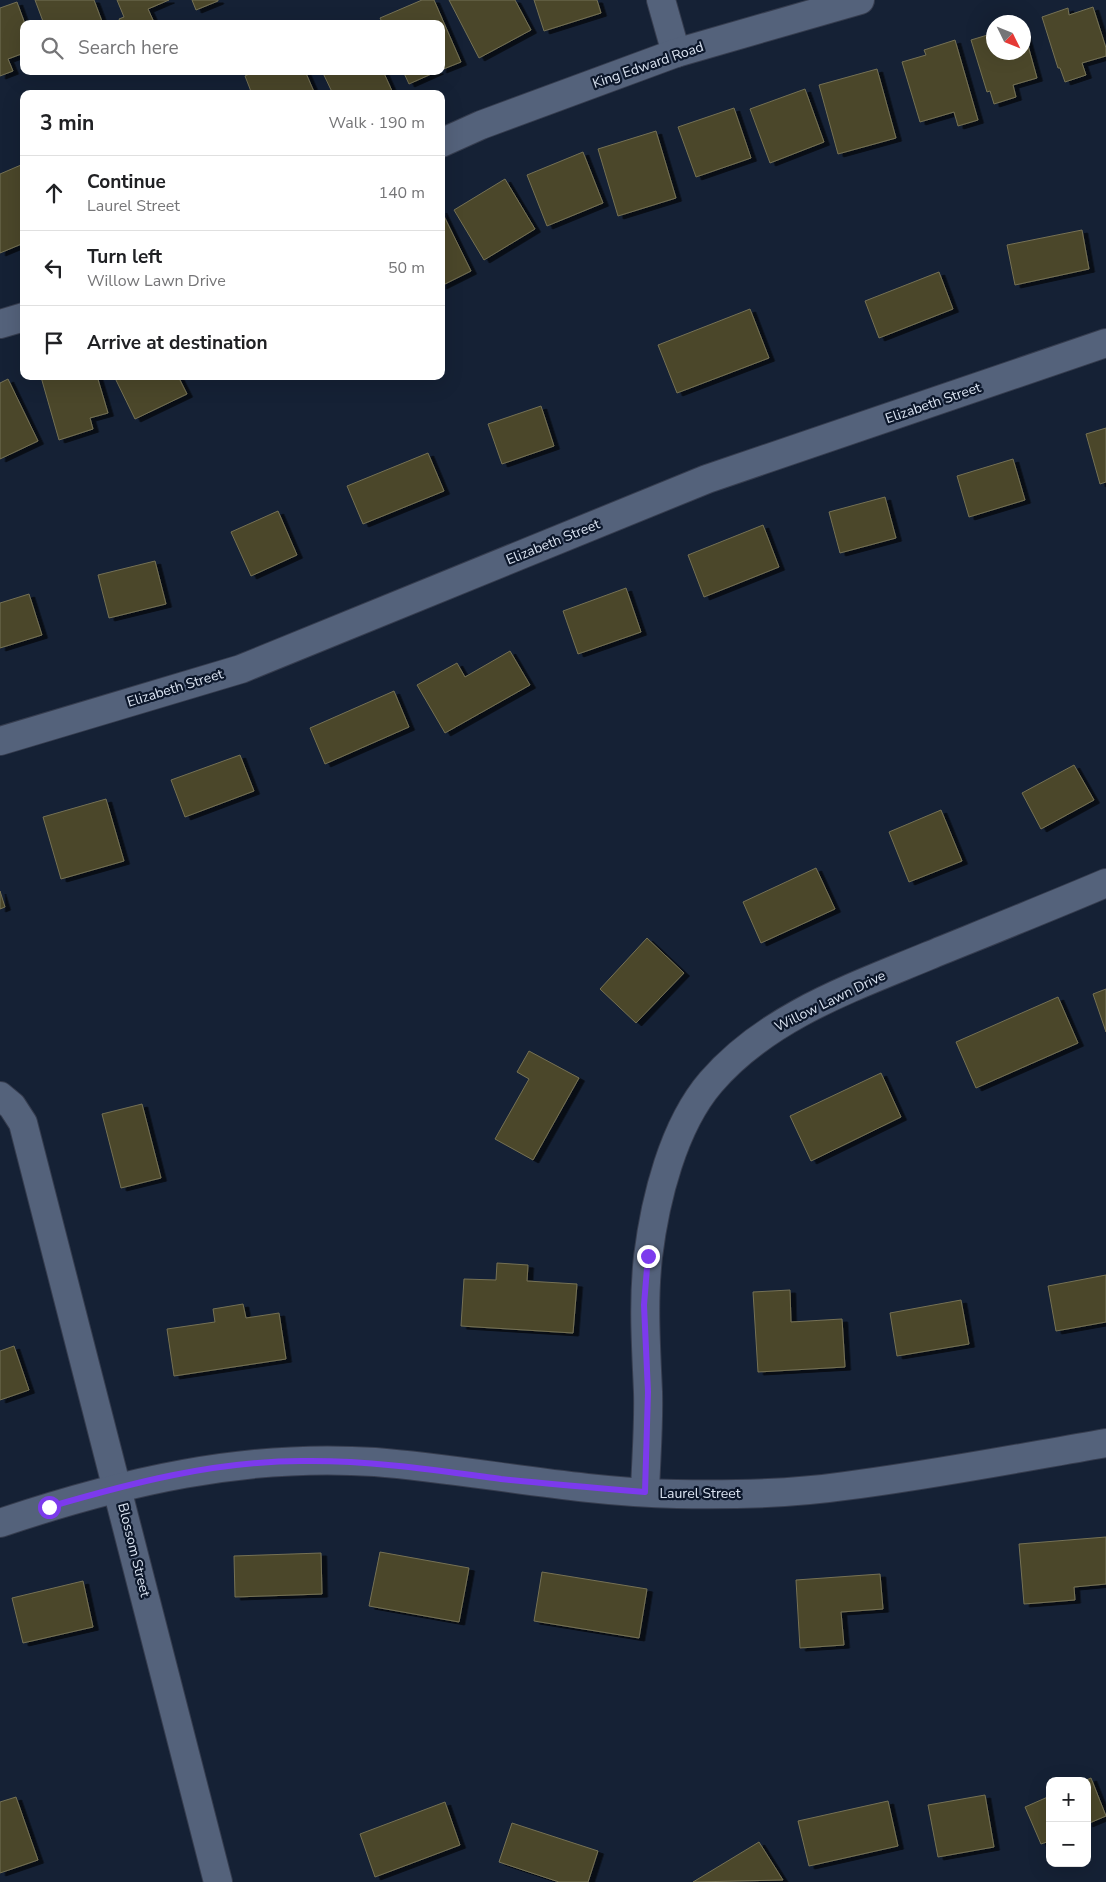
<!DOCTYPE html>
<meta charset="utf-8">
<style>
body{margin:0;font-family:"Nunito Sans",sans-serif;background:#f2f2f2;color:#202124}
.controls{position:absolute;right:15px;bottom:15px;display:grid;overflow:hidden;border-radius:10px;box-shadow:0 5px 20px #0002}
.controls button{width:45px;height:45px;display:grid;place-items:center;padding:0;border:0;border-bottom:1px solid #e0e0e0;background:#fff;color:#202124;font:25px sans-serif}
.compass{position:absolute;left:986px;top:15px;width:45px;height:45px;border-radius:50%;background:#fff;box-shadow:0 5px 20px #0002;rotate:133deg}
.stop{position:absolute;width:15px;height:15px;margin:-11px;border:4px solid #7c3aed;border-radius:50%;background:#fff}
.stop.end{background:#7c3aed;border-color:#fff;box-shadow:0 1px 5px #0008}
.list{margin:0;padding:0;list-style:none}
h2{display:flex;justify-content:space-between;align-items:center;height:65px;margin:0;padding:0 20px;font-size:21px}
h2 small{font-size:16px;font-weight:400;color:#757577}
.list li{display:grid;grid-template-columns:32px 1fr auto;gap:15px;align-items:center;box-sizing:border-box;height:75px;padding:0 20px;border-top:1px solid #e0e0e0}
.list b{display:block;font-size:19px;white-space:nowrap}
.list p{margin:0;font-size:16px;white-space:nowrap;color:#757577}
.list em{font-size:16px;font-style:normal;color:#757577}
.icon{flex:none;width:28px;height:28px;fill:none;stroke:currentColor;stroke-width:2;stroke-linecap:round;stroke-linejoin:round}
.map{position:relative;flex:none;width:1106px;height:1882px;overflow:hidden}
.search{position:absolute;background:#fff;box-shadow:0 5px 20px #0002;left:20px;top:20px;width:425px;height:55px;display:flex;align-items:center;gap:12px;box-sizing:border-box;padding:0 18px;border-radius:10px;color:#757577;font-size:19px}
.panel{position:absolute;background:#fff;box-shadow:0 5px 20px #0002;left:20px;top:90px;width:425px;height:290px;border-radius:10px}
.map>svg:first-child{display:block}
.building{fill:#4b472b;stroke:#757154;filter:url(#shadow)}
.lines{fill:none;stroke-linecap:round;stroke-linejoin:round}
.street-casing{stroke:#363d4f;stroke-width:30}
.secondary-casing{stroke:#363d4f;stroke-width:30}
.street{stroke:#54627b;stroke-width:28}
.secondary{stroke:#54627b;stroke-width:28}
.route{stroke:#7c3aed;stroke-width:6}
.labels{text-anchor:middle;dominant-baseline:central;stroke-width:4.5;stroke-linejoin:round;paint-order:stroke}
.street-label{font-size:14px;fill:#dae3f1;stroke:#0c172b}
</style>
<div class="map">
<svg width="1106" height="1882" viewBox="0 0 1106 1882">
<defs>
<filter id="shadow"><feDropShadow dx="5.5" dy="3" stdDeviation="0" flood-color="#0009"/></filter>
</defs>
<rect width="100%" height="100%" fill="#152135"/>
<g class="building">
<path d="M35,0H94L103,24H44Z"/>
<path d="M117,0H169L148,9L153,20L144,24H121L119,19L124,17Z"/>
<path d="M192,0H218V1L196,10Z"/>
<path d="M422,0H434L461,62L441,70V24H383L380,18Z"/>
<path d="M449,0H515L531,30L479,58Z"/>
<path d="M534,0H597L601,13L544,31Z"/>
<path d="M17,2L25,24L24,53L8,59L13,71L0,76V8Z"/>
<path d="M1093,7L1106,48V56L1082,63L1086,75L1065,82L1060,68H1058L1042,17L1068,8L1069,15Z"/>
<path d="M1024,31L1037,78L1013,85L1016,97L994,104L990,91L987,92L971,40L994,33V52H1024Z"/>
<path d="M955,40L978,120L958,126L954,112L920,122L902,62L926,55L924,50Z"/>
<path d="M877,69L896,138L838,154L819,85Z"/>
<path d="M255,71H305L315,94H252L245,76Z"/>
<path d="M322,71H383L393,93L333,94Z"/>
<path d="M403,71H438L409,84Z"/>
<path d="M805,89L824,142L770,163L750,109Z"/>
<path d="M734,108L751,158L696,177L678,127Z"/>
<path d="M656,131L676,198L618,216L598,149Z"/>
<path d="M583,152L603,203L547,226L527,175Z"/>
<path d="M21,165L24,172V243L0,253V174Z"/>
<path d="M505,179L535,229L484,260L454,210Z"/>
<path d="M441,210L471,271L441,286Z"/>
<path d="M1082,230L1089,269L1015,285L1007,245Z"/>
<path d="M939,272L953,309L879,338L865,301Z"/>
<path d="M750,309L769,358L677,393L658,345Z"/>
<path d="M44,376H97L108,413L90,418L93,429L59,440L41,377Z"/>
<path d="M114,376H178L187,394L135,419Z"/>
<path d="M8,379L38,441L0,459V383Z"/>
<path d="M541,406L554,446L502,464L488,424Z"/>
<path d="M1106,428V482L1100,484L1086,434Z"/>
<path d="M428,453L444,491L363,524L347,486Z"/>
<path d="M1013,459L1025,500L969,517L957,476Z"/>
<path d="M885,497L896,538L840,553L829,512Z"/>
<path d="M278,511L297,555L251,576L231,532Z"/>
<path d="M763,525L779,567L704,597L688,555Z"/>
<path d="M155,561L166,604L109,618L98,575Z"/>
<path d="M626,588L641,632L578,654L563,611Z"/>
<path d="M29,594L42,635L0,648V603Z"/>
<path d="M510,651L530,685L445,733L417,685L457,663L465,677Z"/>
<path d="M394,691L409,727L325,764L310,728Z"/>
<path d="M240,755L254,791L185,817L171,780Z"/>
<path d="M1074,765L1094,800L1041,829L1022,793Z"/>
<path d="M106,799L124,861L61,879L43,817Z"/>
<path d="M941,810L962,861L909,882L889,832Z"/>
<path d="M816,868L835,909L761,943L743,902Z"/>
<path d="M0,891L5,907L0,909Z"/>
<path d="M647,938L684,973L636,1023L600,989Z"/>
<path d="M1106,989V1032L1093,994Z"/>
<path d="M1058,997L1078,1043L976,1088L956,1042Z"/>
<path d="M529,1051L579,1078L533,1160L495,1139L529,1079L517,1072Z"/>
<path d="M881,1073L901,1117L811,1161L790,1116Z"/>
<path d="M142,1104L161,1178L121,1188L102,1114Z"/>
<path d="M497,1263L528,1265L527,1281L577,1284L573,1333L461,1326L464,1279L496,1280Z"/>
<path d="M1106,1275V1322L1056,1331L1048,1286Z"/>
<path d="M790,1290L791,1322L842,1319L845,1367L758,1372L753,1292Z"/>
<path d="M961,1300L969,1344L897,1356L890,1313Z"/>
<path d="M243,1304L246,1318L279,1313L286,1359L174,1376L167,1329L215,1322L213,1309Z"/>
<path d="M14,1346L29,1390L0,1400V1351Z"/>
<path d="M1106,1537V1584L1074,1587L1075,1600L1024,1604L1019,1544Z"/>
<path d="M380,1552L469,1568L459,1622L369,1606Z"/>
<path d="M321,1553L322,1594L235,1597L234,1556Z"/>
<path d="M542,1572L647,1589L639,1638L534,1621Z"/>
<path d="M880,1574L883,1609L841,1612L844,1645L800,1648L796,1580Z"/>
<path d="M83,1581L93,1627L23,1643L12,1598Z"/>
<path d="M1091,1778L1106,1816L1087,1824V1781H1084Z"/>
<path d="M985,1795L994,1847L938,1857L928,1805Z"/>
<path d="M1050,1796V1841L1041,1844L1025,1807Z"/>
<path d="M16,1797L38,1860L0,1873V1802Z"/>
<path d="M888,1801L898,1846L809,1866L798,1821Z"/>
<path d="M445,1802L460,1845L375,1877L360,1834Z"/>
<path d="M512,1823L598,1851L588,1882H559L499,1862Z"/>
<path d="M759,1842L783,1880L693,1882Z"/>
</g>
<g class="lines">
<defs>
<g id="street">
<path d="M661,0L676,53"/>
<path d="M441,143L481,125L676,53L860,0"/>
<path d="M0,324L24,317"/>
<path d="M0,741L241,669L707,479L1106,343"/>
<path d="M0,1096L12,1106L23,1123L218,1882"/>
<path d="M645,1492C646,1459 649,1425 648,1392C646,1346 643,1302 648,1257C655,1200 673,1126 711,1082C767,1017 851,988 928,956C987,932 1047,908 1106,883"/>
</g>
<path id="secondary" d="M0,1523C122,1482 245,1453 375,1462C475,1470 575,1492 677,1494C732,1495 790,1494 845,1486C932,1475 1019,1458 1106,1443"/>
</defs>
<use href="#street" class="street-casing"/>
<use href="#secondary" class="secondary-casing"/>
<use href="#street" class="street"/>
<use href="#secondary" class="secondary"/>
</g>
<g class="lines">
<path class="route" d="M49,1507C131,1483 215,1461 302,1461C369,1460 435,1470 501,1479C549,1484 597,1488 645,1492L648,1392L644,1305L648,1256"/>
</g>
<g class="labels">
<g class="street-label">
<text transform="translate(648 65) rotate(-19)">King Edward Road</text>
<text transform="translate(933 403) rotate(-19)">Elizabeth Street</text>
<text transform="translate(553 542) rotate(-22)">Elizabeth Street</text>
<text transform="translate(175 688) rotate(-17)">Elizabeth Street</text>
<text transform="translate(830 1001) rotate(-26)">Willow Lawn Drive</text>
<text x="700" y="1493">Laurel Street</text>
<text transform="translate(134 1550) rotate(76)">Blossom Street</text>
</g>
</g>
</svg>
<div class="controls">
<button>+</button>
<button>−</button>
</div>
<svg class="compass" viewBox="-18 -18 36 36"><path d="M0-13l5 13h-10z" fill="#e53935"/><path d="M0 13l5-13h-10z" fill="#757577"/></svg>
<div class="stop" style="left:49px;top:1507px"></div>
<div class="stop end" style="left:648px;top:1256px"></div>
<div class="search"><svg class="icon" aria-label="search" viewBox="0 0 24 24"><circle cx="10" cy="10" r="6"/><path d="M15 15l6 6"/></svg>Search here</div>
<section class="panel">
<h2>3 min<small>Walk · 190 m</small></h2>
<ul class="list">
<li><svg class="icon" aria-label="ahead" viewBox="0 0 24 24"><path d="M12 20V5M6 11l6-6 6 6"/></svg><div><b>Continue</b><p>Laurel Street</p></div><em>140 m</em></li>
<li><svg class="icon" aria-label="left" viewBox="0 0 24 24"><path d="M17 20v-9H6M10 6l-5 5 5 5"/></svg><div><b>Turn left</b><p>Willow Lawn Drive</p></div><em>50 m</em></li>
<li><svg class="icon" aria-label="arrive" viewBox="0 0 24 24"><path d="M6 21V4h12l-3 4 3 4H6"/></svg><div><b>Arrive at destination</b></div></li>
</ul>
</section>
</div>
